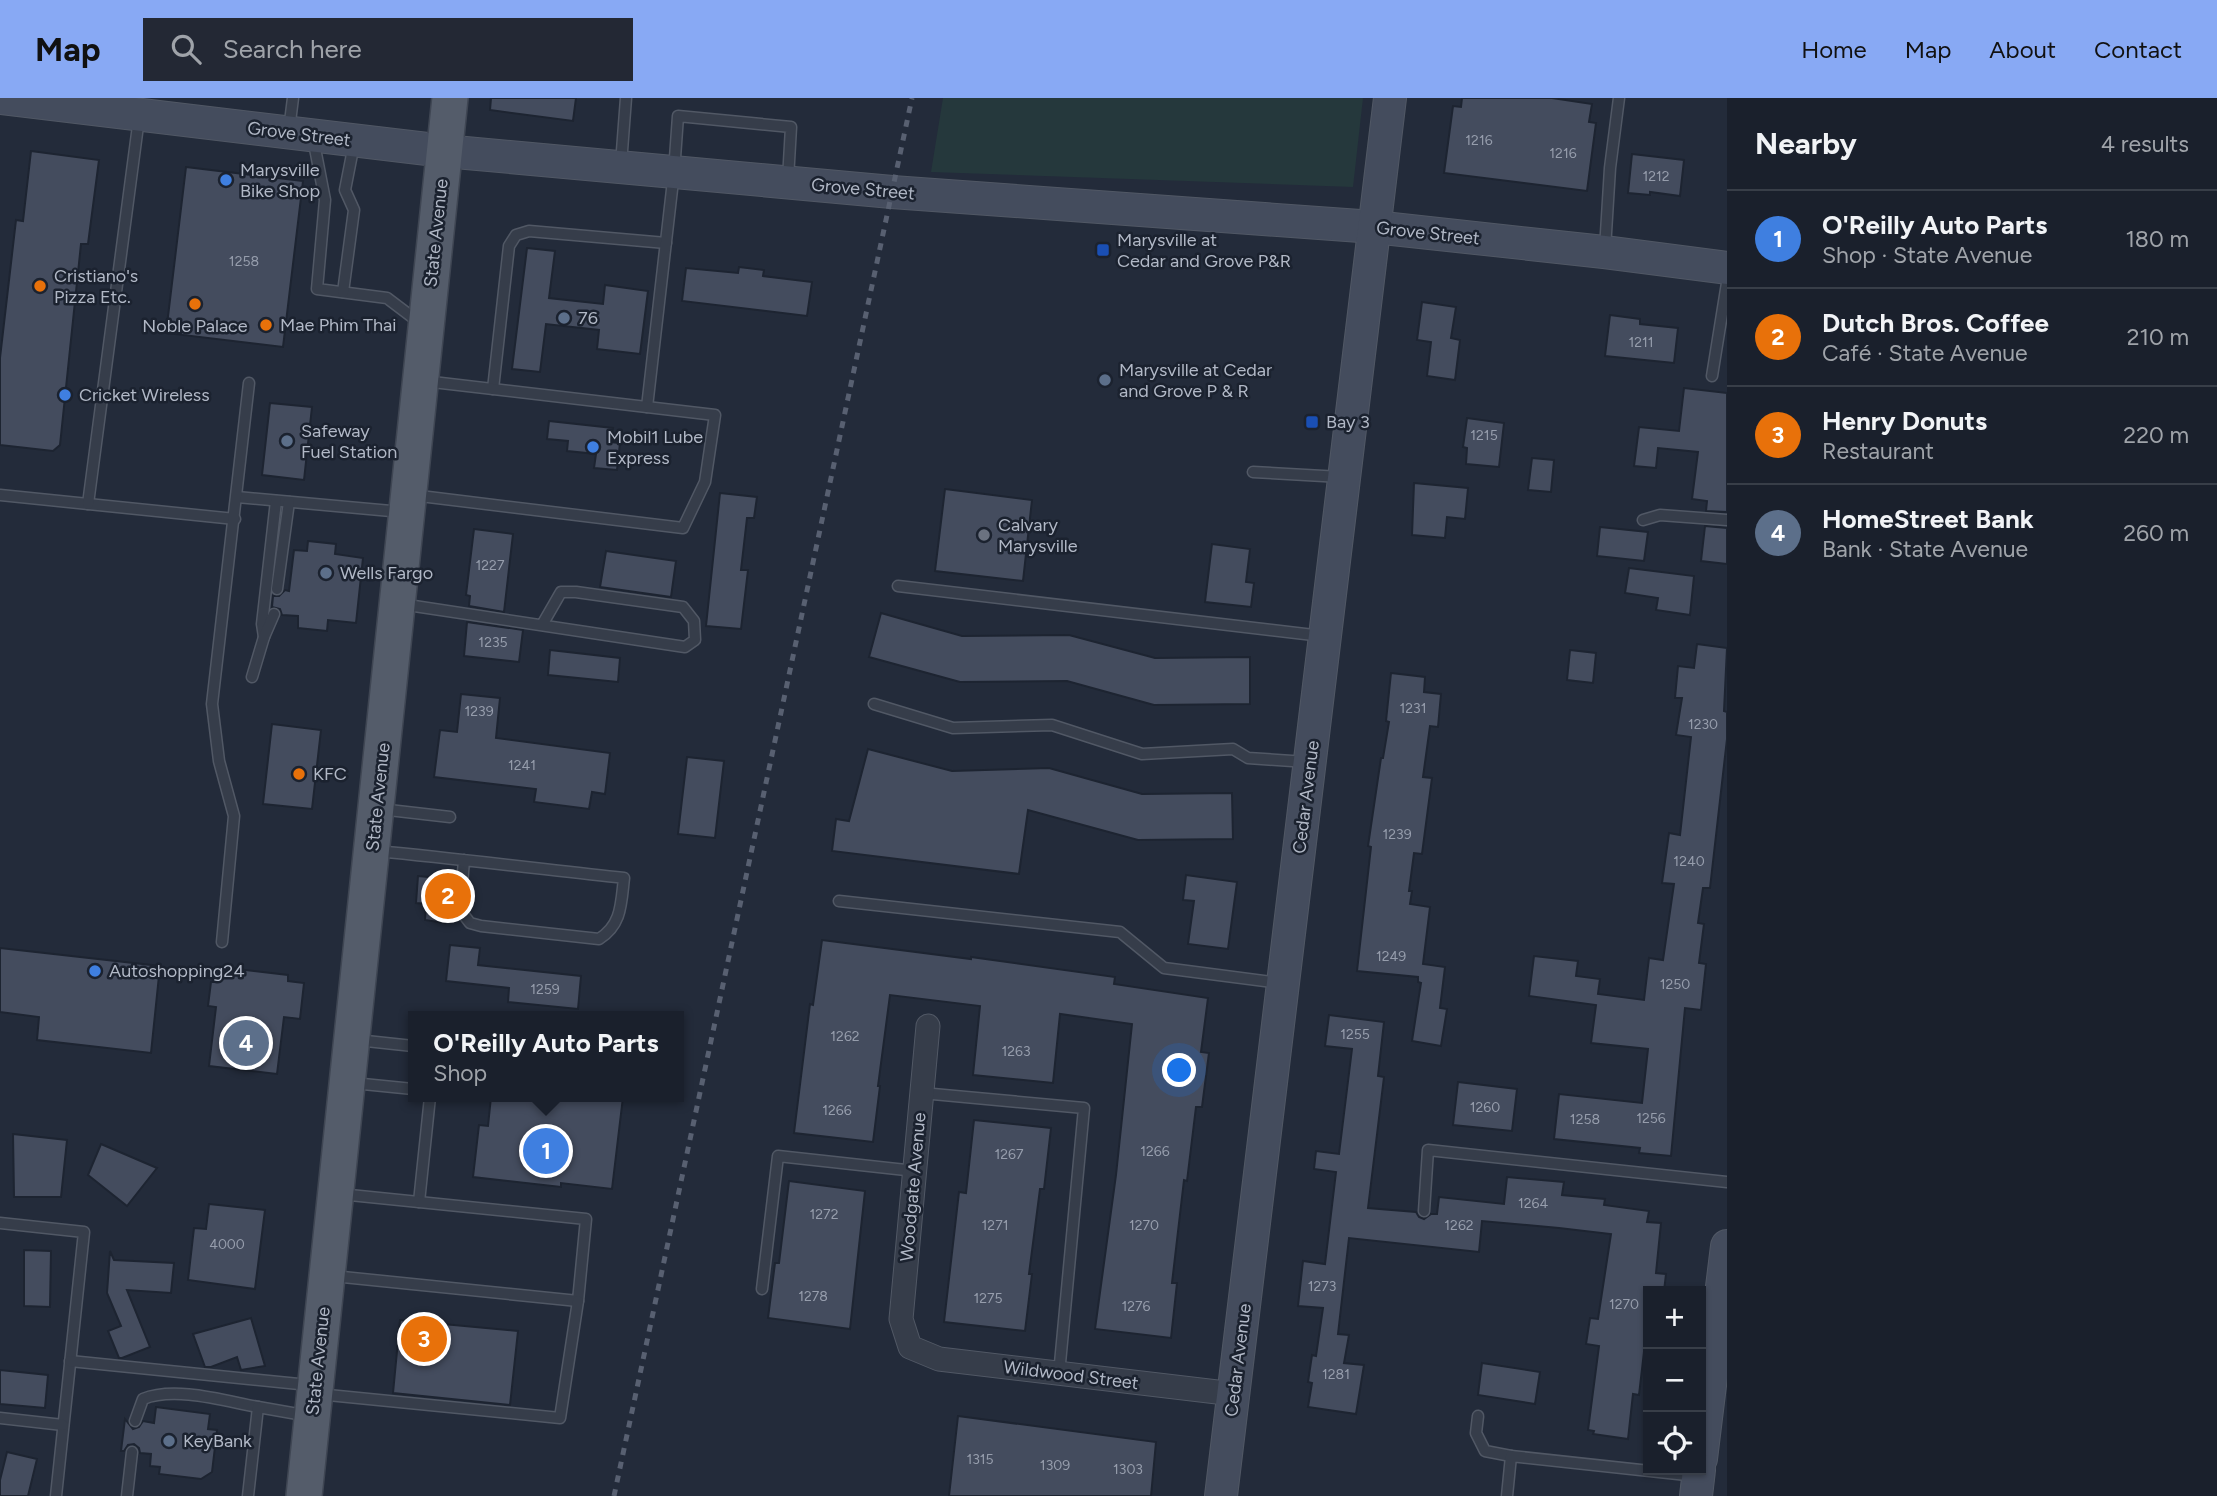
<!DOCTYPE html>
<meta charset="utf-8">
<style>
body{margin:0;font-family:Figtree,sans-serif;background:#232834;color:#f1f3f6}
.controls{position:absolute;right:21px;bottom:21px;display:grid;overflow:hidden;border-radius:0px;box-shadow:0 2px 5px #0004}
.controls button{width:63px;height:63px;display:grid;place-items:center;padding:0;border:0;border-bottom:2px solid #383e48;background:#1a202c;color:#f1f3f6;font:35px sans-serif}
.you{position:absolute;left:1180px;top:973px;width:24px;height:24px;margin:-18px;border:5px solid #fff;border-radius:50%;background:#1a73e8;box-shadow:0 0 0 10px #1a73e833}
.badge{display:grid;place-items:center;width:46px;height:46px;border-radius:50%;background:#88a9f4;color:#fff;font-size:23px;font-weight:700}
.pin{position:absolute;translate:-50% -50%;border:4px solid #fff;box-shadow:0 2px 7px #0006}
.popup{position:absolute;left:408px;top:913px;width:276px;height:91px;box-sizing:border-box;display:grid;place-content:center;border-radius:0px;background:#1a202c;filter:drop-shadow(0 2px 5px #0005);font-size:23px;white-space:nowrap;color:#9fa3a9}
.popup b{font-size:26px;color:#f1f3f6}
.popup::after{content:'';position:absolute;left:50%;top:100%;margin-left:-14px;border:14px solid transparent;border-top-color:#1a202c}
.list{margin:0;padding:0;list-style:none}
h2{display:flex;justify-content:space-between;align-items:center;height:91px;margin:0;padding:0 28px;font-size:30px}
h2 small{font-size:23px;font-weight:400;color:#9fa3a9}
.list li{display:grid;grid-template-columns:46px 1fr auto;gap:21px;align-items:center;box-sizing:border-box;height:98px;padding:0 28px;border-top:2px solid #383e48}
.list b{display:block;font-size:26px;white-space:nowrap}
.list p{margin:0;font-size:23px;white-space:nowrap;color:#9fa3a9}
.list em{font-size:23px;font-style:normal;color:#9fa3a9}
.icon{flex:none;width:38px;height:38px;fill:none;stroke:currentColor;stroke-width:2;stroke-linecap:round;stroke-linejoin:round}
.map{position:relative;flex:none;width:1727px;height:1398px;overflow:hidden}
header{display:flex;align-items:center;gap:42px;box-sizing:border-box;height:98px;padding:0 35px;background:#88a9f4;color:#111}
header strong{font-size:33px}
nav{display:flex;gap:38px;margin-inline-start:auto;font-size:24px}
.search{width:490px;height:63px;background:#232834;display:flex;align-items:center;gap:18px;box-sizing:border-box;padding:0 24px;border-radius:0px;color:#9fa3a9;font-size:26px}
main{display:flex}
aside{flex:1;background:#1a202c}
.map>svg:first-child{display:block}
.green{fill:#25383c}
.building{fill:#444c5e;stroke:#1d2431;stroke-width:2}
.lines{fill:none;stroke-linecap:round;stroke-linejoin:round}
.lane-casing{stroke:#515865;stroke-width:13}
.street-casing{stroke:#515865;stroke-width:25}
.secondary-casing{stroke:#515865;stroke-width:34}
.primary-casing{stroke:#3f4653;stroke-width:38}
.lane{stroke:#363d4a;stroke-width:10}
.street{stroke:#363d4a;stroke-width:23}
.secondary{stroke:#444c5d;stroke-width:32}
.primary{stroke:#545c6a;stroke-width:35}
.rail{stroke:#586071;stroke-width:5;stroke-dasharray:7 7;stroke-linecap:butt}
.shop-dot{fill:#3f7fe0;stroke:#1b222f;stroke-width:2.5}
.transit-dot{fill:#1a4fb4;stroke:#1b222f;stroke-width:2.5}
.food-dot{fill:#e8710a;stroke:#1b222f;stroke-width:2.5}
.service-dot{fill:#5c6f8a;stroke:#1b222f;stroke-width:2.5}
.worship-dot{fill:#6b7280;stroke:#1b222f;stroke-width:2.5}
.labels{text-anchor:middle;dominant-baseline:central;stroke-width:5;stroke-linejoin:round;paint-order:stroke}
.number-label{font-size:14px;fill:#969dac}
.street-label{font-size:18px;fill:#b1b8c6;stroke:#1b222f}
.poi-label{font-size:18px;fill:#b1b8c6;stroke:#1b222f;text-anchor:start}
</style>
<header>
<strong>Map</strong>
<div class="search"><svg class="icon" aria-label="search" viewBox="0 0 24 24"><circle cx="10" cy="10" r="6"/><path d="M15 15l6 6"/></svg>Search here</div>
<nav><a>Home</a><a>Map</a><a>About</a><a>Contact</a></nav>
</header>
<main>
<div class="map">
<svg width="1727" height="1398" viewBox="0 0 1727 1398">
<rect width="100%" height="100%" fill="#232b3a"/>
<path class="green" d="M943,0H1363L1353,89L931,74Z"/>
<g class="building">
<path d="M491,0H576L573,23L490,12Z"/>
<path d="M1462,0H1552L1592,6L1589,24L1596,25L1587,93L1444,75L1453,8L1461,9Z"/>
<path d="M31,53L99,62L88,146H81L60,347L53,353L0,347V260L16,122L23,123Z"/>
<path d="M1632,56L1684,62L1680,98L1650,94V97L1628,95Z"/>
<path d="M186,69L303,83L283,249L166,235Z"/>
<path d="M527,150L555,153L549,200L603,206L605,187L648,193L640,256L597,251L599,232L546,226L540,274L512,271Z"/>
<path d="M739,169L764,172L763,178L812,184L807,218L682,203L686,170L738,175Z"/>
<path d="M1422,204L1456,209L1451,240L1460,242L1455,282L1427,278L1431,244L1417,242Z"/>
<path d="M1610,217L1640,221V226L1678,230L1674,265L1605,258Z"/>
<path d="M1684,290L1727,295V414L1706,413L1707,403L1692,401L1698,354L1658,350L1656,370L1634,368L1639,329L1679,333Z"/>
<path d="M270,305L312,309L304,382L262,377Z"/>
<path d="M1467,320L1504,325L1499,369L1466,366L1467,350L1463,349Z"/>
<path d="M549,323L613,330L611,344L620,345L617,372L594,370L596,356L567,353L568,343L547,341Z"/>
<path d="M1532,360L1554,362L1551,394L1528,392Z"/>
<path d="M1414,385L1468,390L1465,421L1447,419L1445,440L1412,437Z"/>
<path d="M945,391L1032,402L1023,483L935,473Z"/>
<path d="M720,395L757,399L754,420H747L741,472H748L741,531L706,528Z"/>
<path d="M1705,428L1727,430V466L1701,463Z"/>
<path d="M1600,429L1648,434L1644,463L1597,458Z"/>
<path d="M474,431L513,436L504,514L469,508L470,498L466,497Z"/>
<path d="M308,443L336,446L335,456L363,460L356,525L328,522L327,533L298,530V518L282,517L280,511L272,509L273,498H279L285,492L289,493L294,452L307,453Z"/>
<path d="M1212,446L1250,451L1246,484L1254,485L1251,509L1205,504Z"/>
<path d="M606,453L676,463L671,499L600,489Z"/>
<path d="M1629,470L1694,478L1690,517L1656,512L1658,500L1625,495Z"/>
<path d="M881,515L962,538L1069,537L1155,560L1250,559V606L1154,607L1067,583L960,584L869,559Z"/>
<path d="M467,524L523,532L519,564L464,558Z"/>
<path d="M1697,546L1727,550L1724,613L1727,614V641L1710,790H1703L1698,825L1704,826L1699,865L1706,866L1701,912L1685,910L1671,1058L1639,1055L1640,1050L1554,1041L1559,996L1642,1005L1648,951L1591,945L1596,907L1529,898L1534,858L1578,863L1576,878L1600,881L1598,896L1644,902L1649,860L1663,862L1674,786L1662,785L1669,735L1680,737L1691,639L1676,637L1682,600H1675L1678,568L1694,570Z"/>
<path d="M550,552L620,560L618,584L548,577Z"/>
<path d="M1570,552L1596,555L1593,585L1567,582Z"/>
<path d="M1391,575L1425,579L1424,594L1441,596L1438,629L1430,628L1423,679L1432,680L1422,756L1414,755L1409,793H1412L1410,806L1430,809L1423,866L1445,869L1440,910L1447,911L1441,948L1412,943L1421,885L1418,884V879L1357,873L1371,749L1368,748L1381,660H1383L1389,624L1386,623Z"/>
<path d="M461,596L500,600L496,640L610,655L605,696L592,694L589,711L534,704L536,691L434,679L440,632L457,634Z"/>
<path d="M272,626L321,632L312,711L263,706Z"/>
<path d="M868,651L952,673L1049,670L1142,696L1232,695L1233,741L1138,742L1028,712L1019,776L832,753L836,721L849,723Z"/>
<path d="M687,659L724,663L715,740L678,736Z"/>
<path d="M1186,777L1237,784L1228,851L1188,846L1194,803L1183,802Z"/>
<path d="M418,778L450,781L445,825L425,822L426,806L416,805Z"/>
<path d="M822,842L971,861V859L1115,879L1114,886L1208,900L1201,954L1209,955L1202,1009H1196L1187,1083L1184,1082L1172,1185H1177L1171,1240L1095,1231L1116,1077L1132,926L1060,916L1053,985L973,977L980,908L890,897L878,988H880L873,1044L794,1035L810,906L813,907Z"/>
<path d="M450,847L480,850L478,867L581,878L578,911L508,904L509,890L446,883Z"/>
<path d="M0,850L160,868L151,955L37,942L39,919L0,914Z"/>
<path d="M220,869L288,877V883L304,885L300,921L284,919L277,976L209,968L216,909L208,908L211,884H219Z"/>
<path d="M1329,917L1384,924L1378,978L1384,979L1368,1110L1416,1114L1419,1119L1424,1121L1431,1116H1437L1439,1099L1504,1106L1507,1079L1564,1084L1562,1097L1605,1101L1604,1107L1649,1113L1647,1124L1661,1125L1656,1175L1666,1176L1664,1193H1648V1255L1644,1254L1639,1297L1633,1296L1628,1341L1593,1336L1594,1333L1588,1332L1599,1248L1586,1246L1590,1220L1598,1221L1611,1136L1559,1130L1482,1123L1479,1154L1349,1140L1338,1236L1349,1237L1344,1265L1364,1267L1356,1316L1308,1309L1312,1285L1308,1284L1312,1257L1316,1258L1323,1210L1298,1208L1303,1163L1325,1166L1336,1074L1314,1071L1316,1053L1339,1056L1352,951L1325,948Z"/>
<path d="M1458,984L1517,991L1512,1033L1453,1027Z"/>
<path d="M491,999H623L612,1091L561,1085V1089L473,1079L479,1027L488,1028Z"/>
<path d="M974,1022L1051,1030L1044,1091H1040L1029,1176H1032L1025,1233L944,1224L959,1094L966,1095Z"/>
<path d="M13,1036L67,1042L61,1099H14Z"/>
<path d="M101,1046L157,1070L127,1108L88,1077Z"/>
<path d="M789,1083L865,1093L850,1231L768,1220L775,1165H779Z"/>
<path d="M209,1106L265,1112L255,1191L188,1182L194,1130L206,1131Z"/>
<path d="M24,1152L51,1153L50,1209L24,1208Z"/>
<path d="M110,1153L114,1162L174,1165L171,1195L127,1192L150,1249L122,1260H119L108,1233L121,1228L107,1195Z"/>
<path d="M251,1220L265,1268L241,1272L237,1259L211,1269H205L193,1236Z"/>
<path d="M400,1222L518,1233L510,1307L393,1295Z"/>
<path d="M1482,1265L1540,1274L1535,1306L1478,1297Z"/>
<path d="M0,1272L48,1277L45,1310L0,1306Z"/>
<path d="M156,1309L210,1316L208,1331L217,1332L212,1374L201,1381L159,1376L160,1369L150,1368L151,1356L140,1355L139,1350L134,1346L128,1347L124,1353H121L125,1321L133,1331L139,1329L143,1323L154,1325Z"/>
<path d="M958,1318L1156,1344L1151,1398H949Z"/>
<path d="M7,1354L37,1361L28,1398H0V1382Z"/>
</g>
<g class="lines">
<defs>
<g id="lane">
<path d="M289,32L293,0"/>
<path d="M313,40L325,102L317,191L387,200L420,225"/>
<path d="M621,66L626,0"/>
<path d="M1605,151L1610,70L1619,0"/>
<path d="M343,194L354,112L345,92L354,46"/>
<path d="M1712,278L1727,185"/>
<path d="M493,291L509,148L516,137L529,133L666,145"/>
<path d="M647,309L674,74L678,18L791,29L788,81"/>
<path d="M1253,374L1341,379"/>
<path d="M0,397L235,421"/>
<path d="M412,397L683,430L705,384L715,317L424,283"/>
<path d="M237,399L402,414"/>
<path d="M88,406L139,20"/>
<path d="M1643,422L1660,417L1727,422"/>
<path d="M898,488L1322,538"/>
<path d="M277,491L289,404"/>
<path d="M401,506L685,549L695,542L694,523L683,509L576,494H561L542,527"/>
<path d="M264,539L262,526L276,403"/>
<path d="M252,579L264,539L274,516"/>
<path d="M874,606L953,630L1052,627L1142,656L1233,651L1248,660L1307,664"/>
<path d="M380,711L450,719"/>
<path d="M377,753C460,761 542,771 624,780C621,805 622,827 599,841L481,828L470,825L460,812L464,762"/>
<path d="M839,803L1120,834L1164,870L1280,885"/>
<path d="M222,844L234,718L219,663L212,606L249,285"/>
<path d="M357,942L413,948"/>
<path d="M353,985L413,991"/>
<path d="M922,995L1084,1010L1059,1276"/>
<path d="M419,1104L430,999"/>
<path d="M1424,1113L1428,1052L1727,1084"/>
<path d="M0,1125L84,1134L56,1398"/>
<path d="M333,1178L578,1203L586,1121L340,1096"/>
<path d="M762,1191L778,1058L915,1073"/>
<path d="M70,1263L309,1287"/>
<path d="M318,1296L560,1320L578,1203"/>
<path d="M1478,1318L1476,1335L1485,1353L1511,1358"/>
<path d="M0,1320L63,1327"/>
<path d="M135,1323L143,1301C175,1288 225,1303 258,1309"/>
<path d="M127,1398L132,1354"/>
<path d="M248,1398L258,1309L309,1318"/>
<path d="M1507,1398L1511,1358L1696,1378"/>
</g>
<path id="street" d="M928,928L901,1221L910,1249L939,1261L1234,1296"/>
<g id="secondary">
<path d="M0,0L444,53L892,94L1374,129L1604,154L1727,170"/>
<path d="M1701,1361L1727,1148"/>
<path d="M1221,1398L1390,0"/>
<path d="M1696,1398L1699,1372"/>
</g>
<path id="primary" d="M304,1398L450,0"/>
</defs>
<use href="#lane" class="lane-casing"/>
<use href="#street" class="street-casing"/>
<use href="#secondary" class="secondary-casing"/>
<use href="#primary" class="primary-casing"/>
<use href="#lane" class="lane"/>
<use href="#street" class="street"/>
<use href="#secondary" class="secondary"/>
<use href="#primary" class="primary"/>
<path class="rail" d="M614,1398L912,0"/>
</g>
<g class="shop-dot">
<circle cx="226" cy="82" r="7"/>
<circle cx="65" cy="297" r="7"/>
<circle cx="593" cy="349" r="7"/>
<circle cx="95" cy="873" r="7"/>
</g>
<g class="transit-dot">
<rect x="1096" y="145" width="14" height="14" rx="3.5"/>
<rect x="1305" y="317" width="14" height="14" rx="3.5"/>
</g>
<g class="food-dot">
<circle cx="40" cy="188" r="7"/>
<circle cx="195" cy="206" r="7"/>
<circle cx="266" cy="227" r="7"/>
<circle cx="299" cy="676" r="7"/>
</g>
<g class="service-dot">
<circle cx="564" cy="220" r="7"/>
<circle cx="1105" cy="282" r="7"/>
<circle cx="287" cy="343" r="7"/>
<circle cx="326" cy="475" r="7"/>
<circle cx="169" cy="1343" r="7"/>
</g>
<circle class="worship-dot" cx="984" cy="437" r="7"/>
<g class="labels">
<g class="number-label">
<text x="1479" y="42">1216</text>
<text x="1563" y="55">1216</text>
<text x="1656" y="78">1212</text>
<text x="244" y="163">1258</text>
<text x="1641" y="244">1211</text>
<text x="1484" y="337">1215</text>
<text x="490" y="467">1227</text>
<text x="493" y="544">1235</text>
<text x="1413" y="610">1231</text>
<text x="479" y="613">1239</text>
<text x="1703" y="626">1230</text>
<text x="522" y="667">1241</text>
<text x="1397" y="736">1239</text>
<text x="1689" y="763">1240</text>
<text x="1391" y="858">1249</text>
<text x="1675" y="886">1250</text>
<text x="545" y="891">1259</text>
<text x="1355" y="936">1255</text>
<text x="845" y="938">1262</text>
<text x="1016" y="953">1263</text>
<text x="1485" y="1009">1260</text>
<text x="837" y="1012">1266</text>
<text x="1651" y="1020">1256</text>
<text x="1585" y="1021">1258</text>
<text x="1155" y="1053">1266</text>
<text x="1009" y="1056">1267</text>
<text x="1533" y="1105">1264</text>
<text x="824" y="1116">1272</text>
<text x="995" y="1127">1271</text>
<text x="1144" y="1127">1270</text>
<text x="1459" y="1127">1262</text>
<text x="227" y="1146">4000</text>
<text x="1322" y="1188">1273</text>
<text x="813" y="1198">1278</text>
<text x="988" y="1200">1275</text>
<text x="1624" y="1206">1270</text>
<text x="1136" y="1208">1276</text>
<text x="1336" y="1276">1281</text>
<text x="980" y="1361">1315</text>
<text x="1055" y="1367">1309</text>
<text x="1128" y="1371">1303</text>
</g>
<g class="street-label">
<text transform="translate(299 36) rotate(7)">Grove Street</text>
<text transform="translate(863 91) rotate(5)">Grove Street</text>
<text transform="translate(436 135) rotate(-84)">State Avenue</text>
<text transform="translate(1428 135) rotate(6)">Grove Street</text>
<text transform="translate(378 699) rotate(-84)">State Avenue</text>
<text transform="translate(1306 699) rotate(-83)">Cedar Avenue</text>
<text transform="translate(913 1089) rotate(-85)">Woodgate Avenue</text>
<text transform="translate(1238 1262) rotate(-83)">Cedar Avenue</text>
<text transform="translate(318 1263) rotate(-84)">State Avenue</text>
<text transform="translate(1071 1277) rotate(7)">Wildwood Street</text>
</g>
<g class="poi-label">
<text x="240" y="72">Marysville<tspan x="240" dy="21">Bike Shop</tspan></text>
<text x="1117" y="142">Marysville at<tspan x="1117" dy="21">Cedar and Grove P&amp;R</tspan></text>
<text x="54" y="178">Cristiano's<tspan x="54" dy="21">Pizza Etc.</tspan></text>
<text x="578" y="220">76</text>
<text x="280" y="227">Mae Phim Thai</text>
<text x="195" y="228" text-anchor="middle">Noble Palace</text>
<text x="1119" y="272">Marysville at Cedar<tspan x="1119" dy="21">and Grove P &amp; R</tspan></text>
<text x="79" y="297">Cricket Wireless</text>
<text x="1326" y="324">Bay 3</text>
<text x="301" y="333">Safeway<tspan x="301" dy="21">Fuel Station</tspan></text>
<text x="607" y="339">Mobil1 Lube<tspan x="607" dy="21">Express</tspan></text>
<text x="998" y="427">Calvary<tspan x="998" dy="21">Marysville</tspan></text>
<text x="340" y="475">Wells Fargo</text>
<text x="313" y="676">KFC</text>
<text x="109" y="873">Autoshopping24</text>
<text x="183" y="1343">KeyBank</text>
</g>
</g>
</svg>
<div class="controls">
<button>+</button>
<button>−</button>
<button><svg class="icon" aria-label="locate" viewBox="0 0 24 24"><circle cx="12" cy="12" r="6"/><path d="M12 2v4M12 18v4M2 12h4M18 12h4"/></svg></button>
</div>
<div class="you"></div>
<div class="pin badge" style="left:546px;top:1053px;background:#3f7fe0">1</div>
<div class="popup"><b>O'Reilly Auto Parts</b>Shop</div>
<div class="pin badge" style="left:448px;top:798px;background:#e8710a">2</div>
<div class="pin badge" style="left:424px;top:1241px;background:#e8710a">3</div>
<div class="pin badge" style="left:246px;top:945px;background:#5c6f8a">4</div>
</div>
<aside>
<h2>Nearby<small>4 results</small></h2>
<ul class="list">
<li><span class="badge" style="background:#3f7fe0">1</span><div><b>O'Reilly Auto Parts</b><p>Shop · State Avenue</p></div><em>180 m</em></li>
<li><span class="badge" style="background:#e8710a">2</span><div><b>Dutch Bros. Coffee</b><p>Café · State Avenue</p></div><em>210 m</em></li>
<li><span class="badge" style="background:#e8710a">3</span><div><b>Henry Donuts</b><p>Restaurant</p></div><em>220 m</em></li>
<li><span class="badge" style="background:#5c6f8a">4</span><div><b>HomeStreet Bank</b><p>Bank · State Avenue</p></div><em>260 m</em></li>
</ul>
</aside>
</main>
